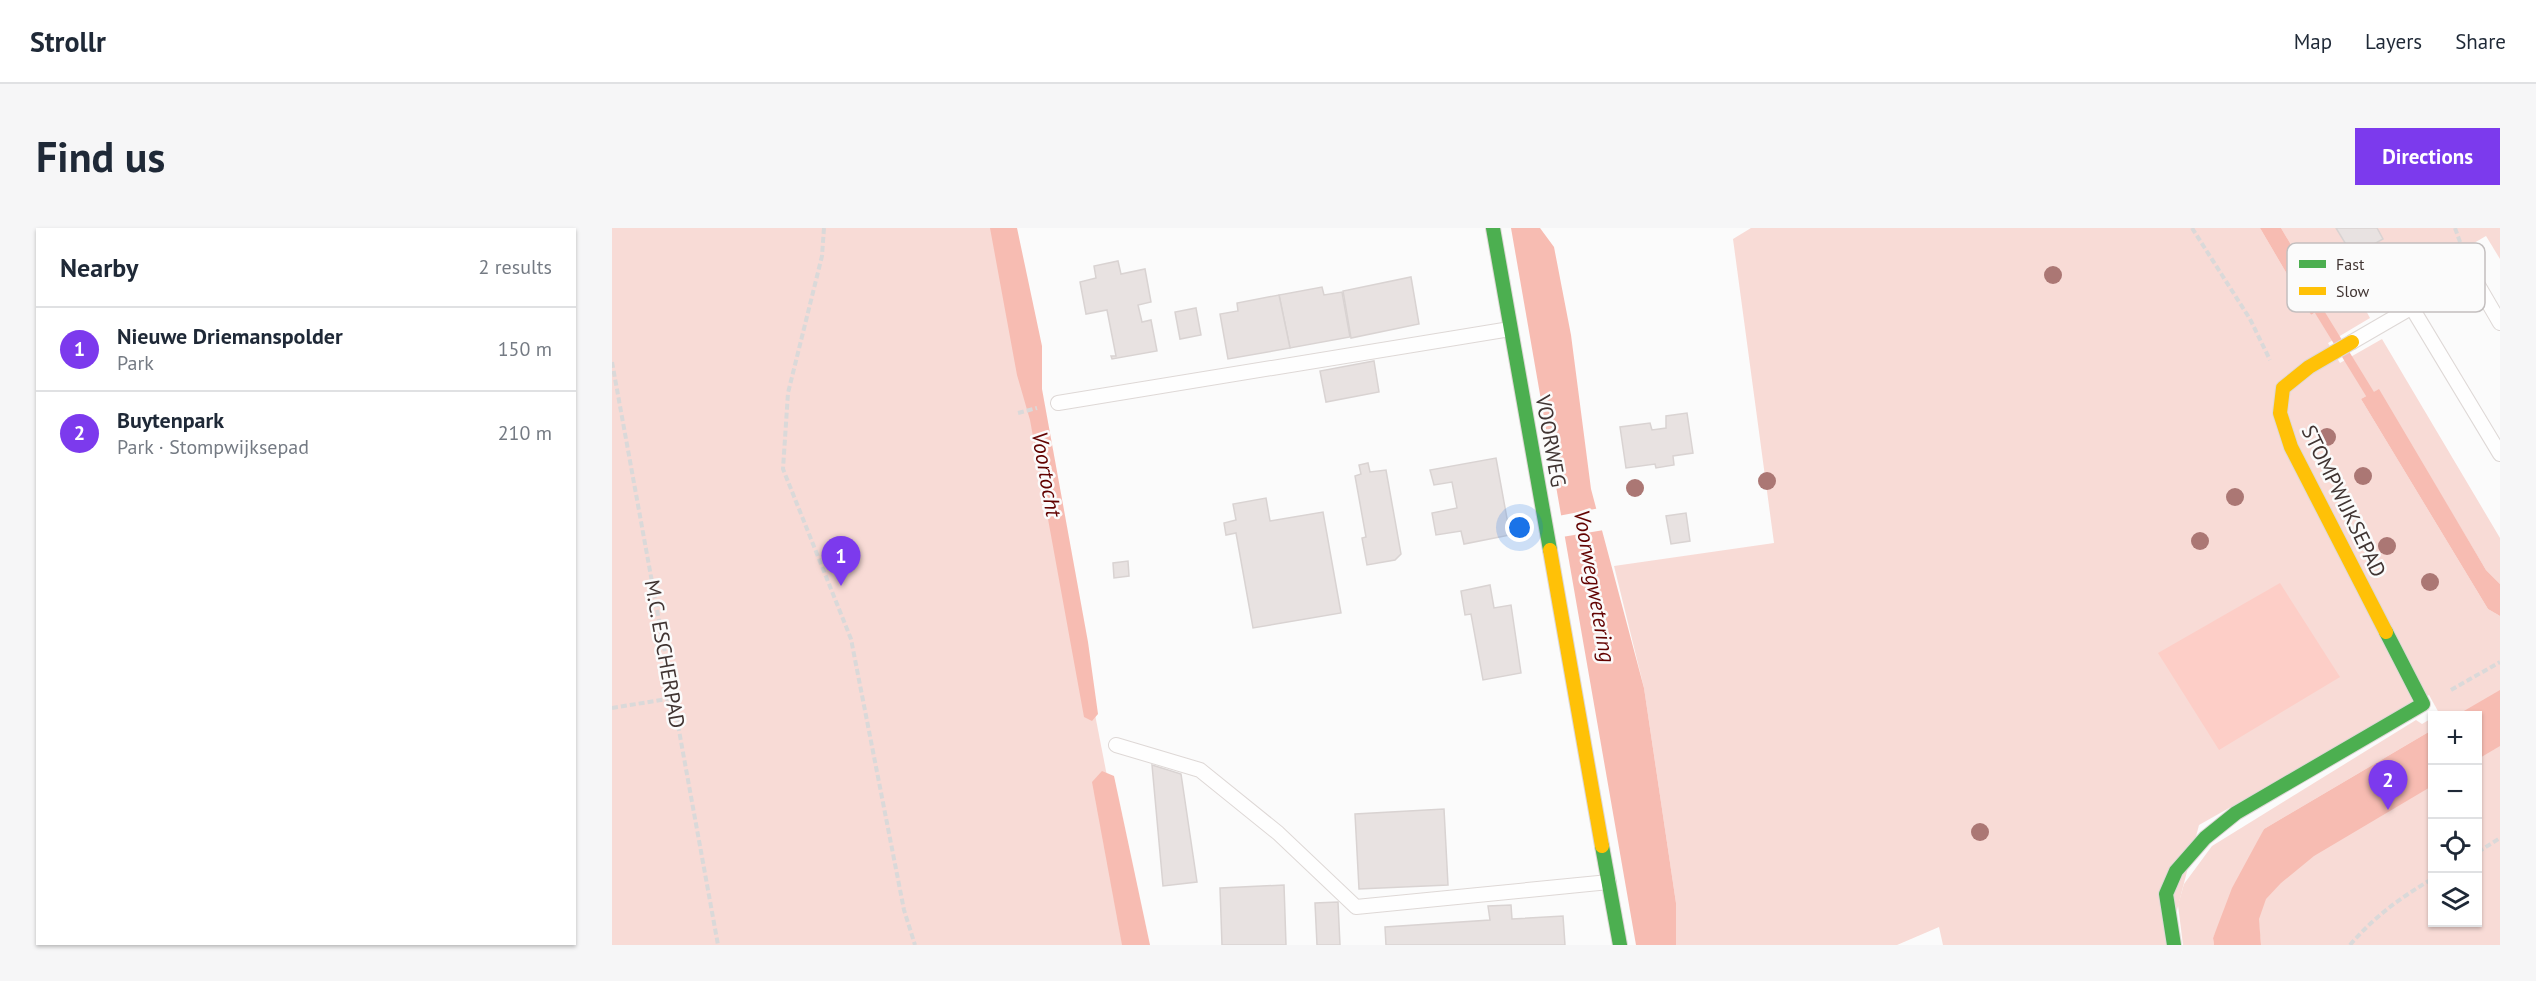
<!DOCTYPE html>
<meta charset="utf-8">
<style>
body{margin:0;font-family:"PT Sans",sans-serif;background:#f6f6f7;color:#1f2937}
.controls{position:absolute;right:18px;bottom:18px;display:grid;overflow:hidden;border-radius:0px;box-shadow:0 2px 4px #0004}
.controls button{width:54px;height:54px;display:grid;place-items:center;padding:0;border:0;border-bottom:2px solid #e0e1e3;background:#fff;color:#1f2937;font:30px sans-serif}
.you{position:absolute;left:908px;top:300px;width:21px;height:21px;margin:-15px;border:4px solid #fff;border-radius:50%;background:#1a73e8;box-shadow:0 0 0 9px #1a73e833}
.badge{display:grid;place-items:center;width:39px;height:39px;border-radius:50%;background:#7c3aed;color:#fff;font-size:20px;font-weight:700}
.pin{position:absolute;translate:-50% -50px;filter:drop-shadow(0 2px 3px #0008)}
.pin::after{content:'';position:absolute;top:32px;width:21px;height:18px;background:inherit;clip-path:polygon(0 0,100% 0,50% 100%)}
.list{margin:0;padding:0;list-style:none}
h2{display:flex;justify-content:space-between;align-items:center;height:78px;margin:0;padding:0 24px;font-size:26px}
h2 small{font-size:20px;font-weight:400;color:#747a83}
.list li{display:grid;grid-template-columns:39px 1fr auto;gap:18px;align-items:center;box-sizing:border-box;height:84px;padding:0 24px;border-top:2px solid #e0e1e3}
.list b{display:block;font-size:22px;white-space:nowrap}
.list p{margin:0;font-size:20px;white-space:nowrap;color:#747a83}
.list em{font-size:20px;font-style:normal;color:#747a83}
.icon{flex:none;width:33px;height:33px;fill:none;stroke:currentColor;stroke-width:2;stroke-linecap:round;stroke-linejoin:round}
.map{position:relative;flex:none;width:1888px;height:717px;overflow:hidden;border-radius:0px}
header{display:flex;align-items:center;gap:36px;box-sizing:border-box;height:84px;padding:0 30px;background:#fff;border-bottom:2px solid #e0e1e3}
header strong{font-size:28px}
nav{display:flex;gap:33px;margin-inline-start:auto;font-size:21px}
.intro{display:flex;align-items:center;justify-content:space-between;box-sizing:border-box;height:144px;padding:0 36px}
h1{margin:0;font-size:42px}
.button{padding:15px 27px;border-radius:0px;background:#7c3aed;color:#fff;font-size:21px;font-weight:700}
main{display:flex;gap:36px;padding:0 36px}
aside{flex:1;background:#fff;border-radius:0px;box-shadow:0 2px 4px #0004}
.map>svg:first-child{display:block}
.green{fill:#f8dbd6}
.forest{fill:#fdcec7}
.water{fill:#f7bcb2}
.pier{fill:#fbfbfb}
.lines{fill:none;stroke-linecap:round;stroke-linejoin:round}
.stream{stroke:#f7bcb2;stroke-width:9}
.building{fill:#e8e2e1;stroke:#d9d3d2;stroke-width:1.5}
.lane-casing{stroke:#ded8d6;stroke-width:16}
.fast-casing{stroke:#ded8d6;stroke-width:16}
.slow-casing{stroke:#ded8d6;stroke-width:16}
.path{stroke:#dad9d9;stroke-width:4;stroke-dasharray:6 3;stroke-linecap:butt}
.lane{stroke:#fefefe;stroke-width:14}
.fast{stroke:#4caf50;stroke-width:14}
.slow{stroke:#ffc107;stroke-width:14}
.tree{fill:#ab7774}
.labels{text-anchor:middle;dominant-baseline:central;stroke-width:5;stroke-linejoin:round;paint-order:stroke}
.street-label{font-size:21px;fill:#403432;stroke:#fbfbfb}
.water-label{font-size:22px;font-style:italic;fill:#620200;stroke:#fbfbfb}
.key{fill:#fbfbfb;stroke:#c3bfbf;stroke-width:1.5}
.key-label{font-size:16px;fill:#403432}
</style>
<header>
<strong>Strollr</strong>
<nav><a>Map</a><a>Layers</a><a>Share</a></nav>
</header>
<div class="intro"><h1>Find us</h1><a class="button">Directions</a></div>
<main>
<aside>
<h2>Nearby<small>2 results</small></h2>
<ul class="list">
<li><span class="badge">1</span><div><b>Nieuwe Driemanspolder</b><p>Park</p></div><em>150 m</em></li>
<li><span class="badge">2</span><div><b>Buytenpark</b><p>Park · Stompwijksepad</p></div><em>210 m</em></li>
</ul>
</aside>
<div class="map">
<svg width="1888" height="717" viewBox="0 0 1888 717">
<rect width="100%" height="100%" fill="#fbfbfb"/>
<g class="green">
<path d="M0,0H388L528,717H0Z"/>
<path d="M1139,0H1648L1699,87L1715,77L1669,0H1888V31L1874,8L1752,79L1758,90L1716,115L1728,135L1770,111L1888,310V356L1874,342L1766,162L1749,171L1876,381L1888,388V717H1649L1641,637L1820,528V694H1866V488L1824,487L1827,485L1817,467L1587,597L1556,717H1331L1327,699L1285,717H1064V675L1032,460L1002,338L1162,315L1121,11Z"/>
<path d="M1820,490V502L1652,601L1601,710L1602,717H1571L1566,677L1572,656L1600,618L1804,492L1810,496Z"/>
</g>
<path class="forest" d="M1668,355L1728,449L1607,522L1546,425Z"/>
<g class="water">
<path d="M378,0H405L430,118V161L476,414L486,486L480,493L472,489L418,192L405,147Z"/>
<path d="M899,0H928L942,19L959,107L979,261L1032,460L1064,675V717H1024Z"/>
<path d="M1648,0H1669L1715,77L1699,87Z"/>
<path d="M1767,161L1874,342L1888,356V388L1876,381L1749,171Z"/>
<path d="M1888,462V518L1866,531V488L1845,487Z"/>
<path d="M1820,502V558L1702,628L1669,655L1654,671L1647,691L1649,717H1602L1601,710L1620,660L1652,601Z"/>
<path d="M490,543L502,548L538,717H510L480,554Z"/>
</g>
<path class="pier" d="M988,280L992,302L950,309L946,288Z"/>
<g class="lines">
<path class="stream" d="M1707,83L1758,166"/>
</g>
<g class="building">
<path d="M1724,0H1765L1771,11L1741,28Z"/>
<path d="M506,33L509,46L533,41L539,74L526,77L530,94L539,92L545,123L500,131L499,128H504L495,82L474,86L468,54L484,50L482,38Z"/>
<path d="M799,49L807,96L739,110L731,63Z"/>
<path d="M710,59L712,67L730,64L738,109L678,120L667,67Z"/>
<path d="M667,67L678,120L616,131L608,86L626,83L625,75Z"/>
<path d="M584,80L589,107L568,111L563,84Z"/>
<path d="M762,133L767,164L714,174L708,143Z"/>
<path d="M1075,185L1081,225L1061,228L1062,237L1044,240L1043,236L1014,240L1008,199L1038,195L1040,202L1054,200V188Z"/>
<path d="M884,230L898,307L852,316L849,303L824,307L820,285L845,280L840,254L822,257L818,242Z"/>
<path d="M756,235L758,244L774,242L789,326L783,332L755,337L750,310L754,309L743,248L749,246L747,237Z"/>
<path d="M654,270L658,293L711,284L729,385L641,400L624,305L614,307L612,295L624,292L621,276Z"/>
<path d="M1074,285L1078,313L1059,316L1054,288Z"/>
<path d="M516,333L517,348L502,350L501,335Z"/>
<path d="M878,357L882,380L899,377L909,445L871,452L859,386L853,387L849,363Z"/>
<path d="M540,537L569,546L585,654L551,658Z"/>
<path d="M832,581L836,657L747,661L743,586Z"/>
<path d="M672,657L674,717H610L608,660Z"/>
<path d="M726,674L728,717H705L703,675Z"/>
<path d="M899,677L900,691L951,688L953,717H774L773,699L878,692L876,678Z"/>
</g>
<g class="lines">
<defs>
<g id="lane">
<path d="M1800,80L1888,226"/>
<path d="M1740,114L1859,45L1888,95"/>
<path d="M446,175L898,101"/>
<path d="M504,517L588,542L666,605L744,679L997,654"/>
</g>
<g id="fast">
<path d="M881,0L938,322"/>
<path d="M990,618L1008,717"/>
<path d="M1562,717L1554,666L1564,643L1593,610L1624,585L1811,476L1774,404"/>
</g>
<g id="slow">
<path d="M1740,114L1697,139L1671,160L1668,185L1679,219L1774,404"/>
<path d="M938,322L990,618"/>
</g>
</defs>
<use href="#lane" class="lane-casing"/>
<use href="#fast" class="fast-casing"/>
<use href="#slow" class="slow-casing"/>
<g class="path">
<path d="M212,0L210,28L176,165L171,241L239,411L292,682L303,717"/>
<path d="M1580,0L1638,91L1658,132"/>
<path d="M1843,0L1852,25"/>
<path d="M0,134L106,717"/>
<path d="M406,185L425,180"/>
<path d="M1839,462L1888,434"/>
<path d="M0,480L61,470"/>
<path d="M1866,624L1888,610"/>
<path d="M1738,717C1763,688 1788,670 1820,651"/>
</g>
<use href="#lane" class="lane"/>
<use href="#fast" class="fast"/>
<use href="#slow" class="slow"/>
</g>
<g class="tree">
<circle cx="1441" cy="47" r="9"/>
<circle cx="1715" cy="209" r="9"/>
<circle cx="1751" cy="248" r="9"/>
<circle cx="1155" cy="253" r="9"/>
<circle cx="1023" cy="260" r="9"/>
<circle cx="1623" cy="269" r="9"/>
<circle cx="1588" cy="313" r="9"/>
<circle cx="1775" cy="318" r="9"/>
<circle cx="1818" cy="354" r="9"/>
<circle cx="1368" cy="604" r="9"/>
</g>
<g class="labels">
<g class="street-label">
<text transform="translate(939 213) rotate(80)">VOORWEG</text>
<text transform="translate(1732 273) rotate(64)">STOMPWIJKSEPAD</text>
<text transform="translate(53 426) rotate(80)">M.C. ESCHERPAD</text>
</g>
<g class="water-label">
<text transform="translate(435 246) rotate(80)">Voortocht</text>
<text transform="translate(983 358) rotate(80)">Voorwegwetering</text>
</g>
</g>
<rect x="1675" y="15" width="198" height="69" rx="9" class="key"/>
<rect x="1687" y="32" width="27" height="8" fill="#4caf50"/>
<rect x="1687" y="59" width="27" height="8" fill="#ffc107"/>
<g class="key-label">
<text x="1724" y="42">Fast</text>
<text x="1724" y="69">Slow</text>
</g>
</svg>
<div class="controls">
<button>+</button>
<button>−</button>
<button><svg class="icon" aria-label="locate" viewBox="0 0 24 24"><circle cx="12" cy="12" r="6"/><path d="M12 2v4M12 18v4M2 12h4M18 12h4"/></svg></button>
<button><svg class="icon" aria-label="layers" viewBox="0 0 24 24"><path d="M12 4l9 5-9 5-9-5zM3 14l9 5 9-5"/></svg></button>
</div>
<div class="you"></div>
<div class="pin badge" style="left:229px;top:358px">1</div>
<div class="pin badge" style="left:1776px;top:582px">2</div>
</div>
</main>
